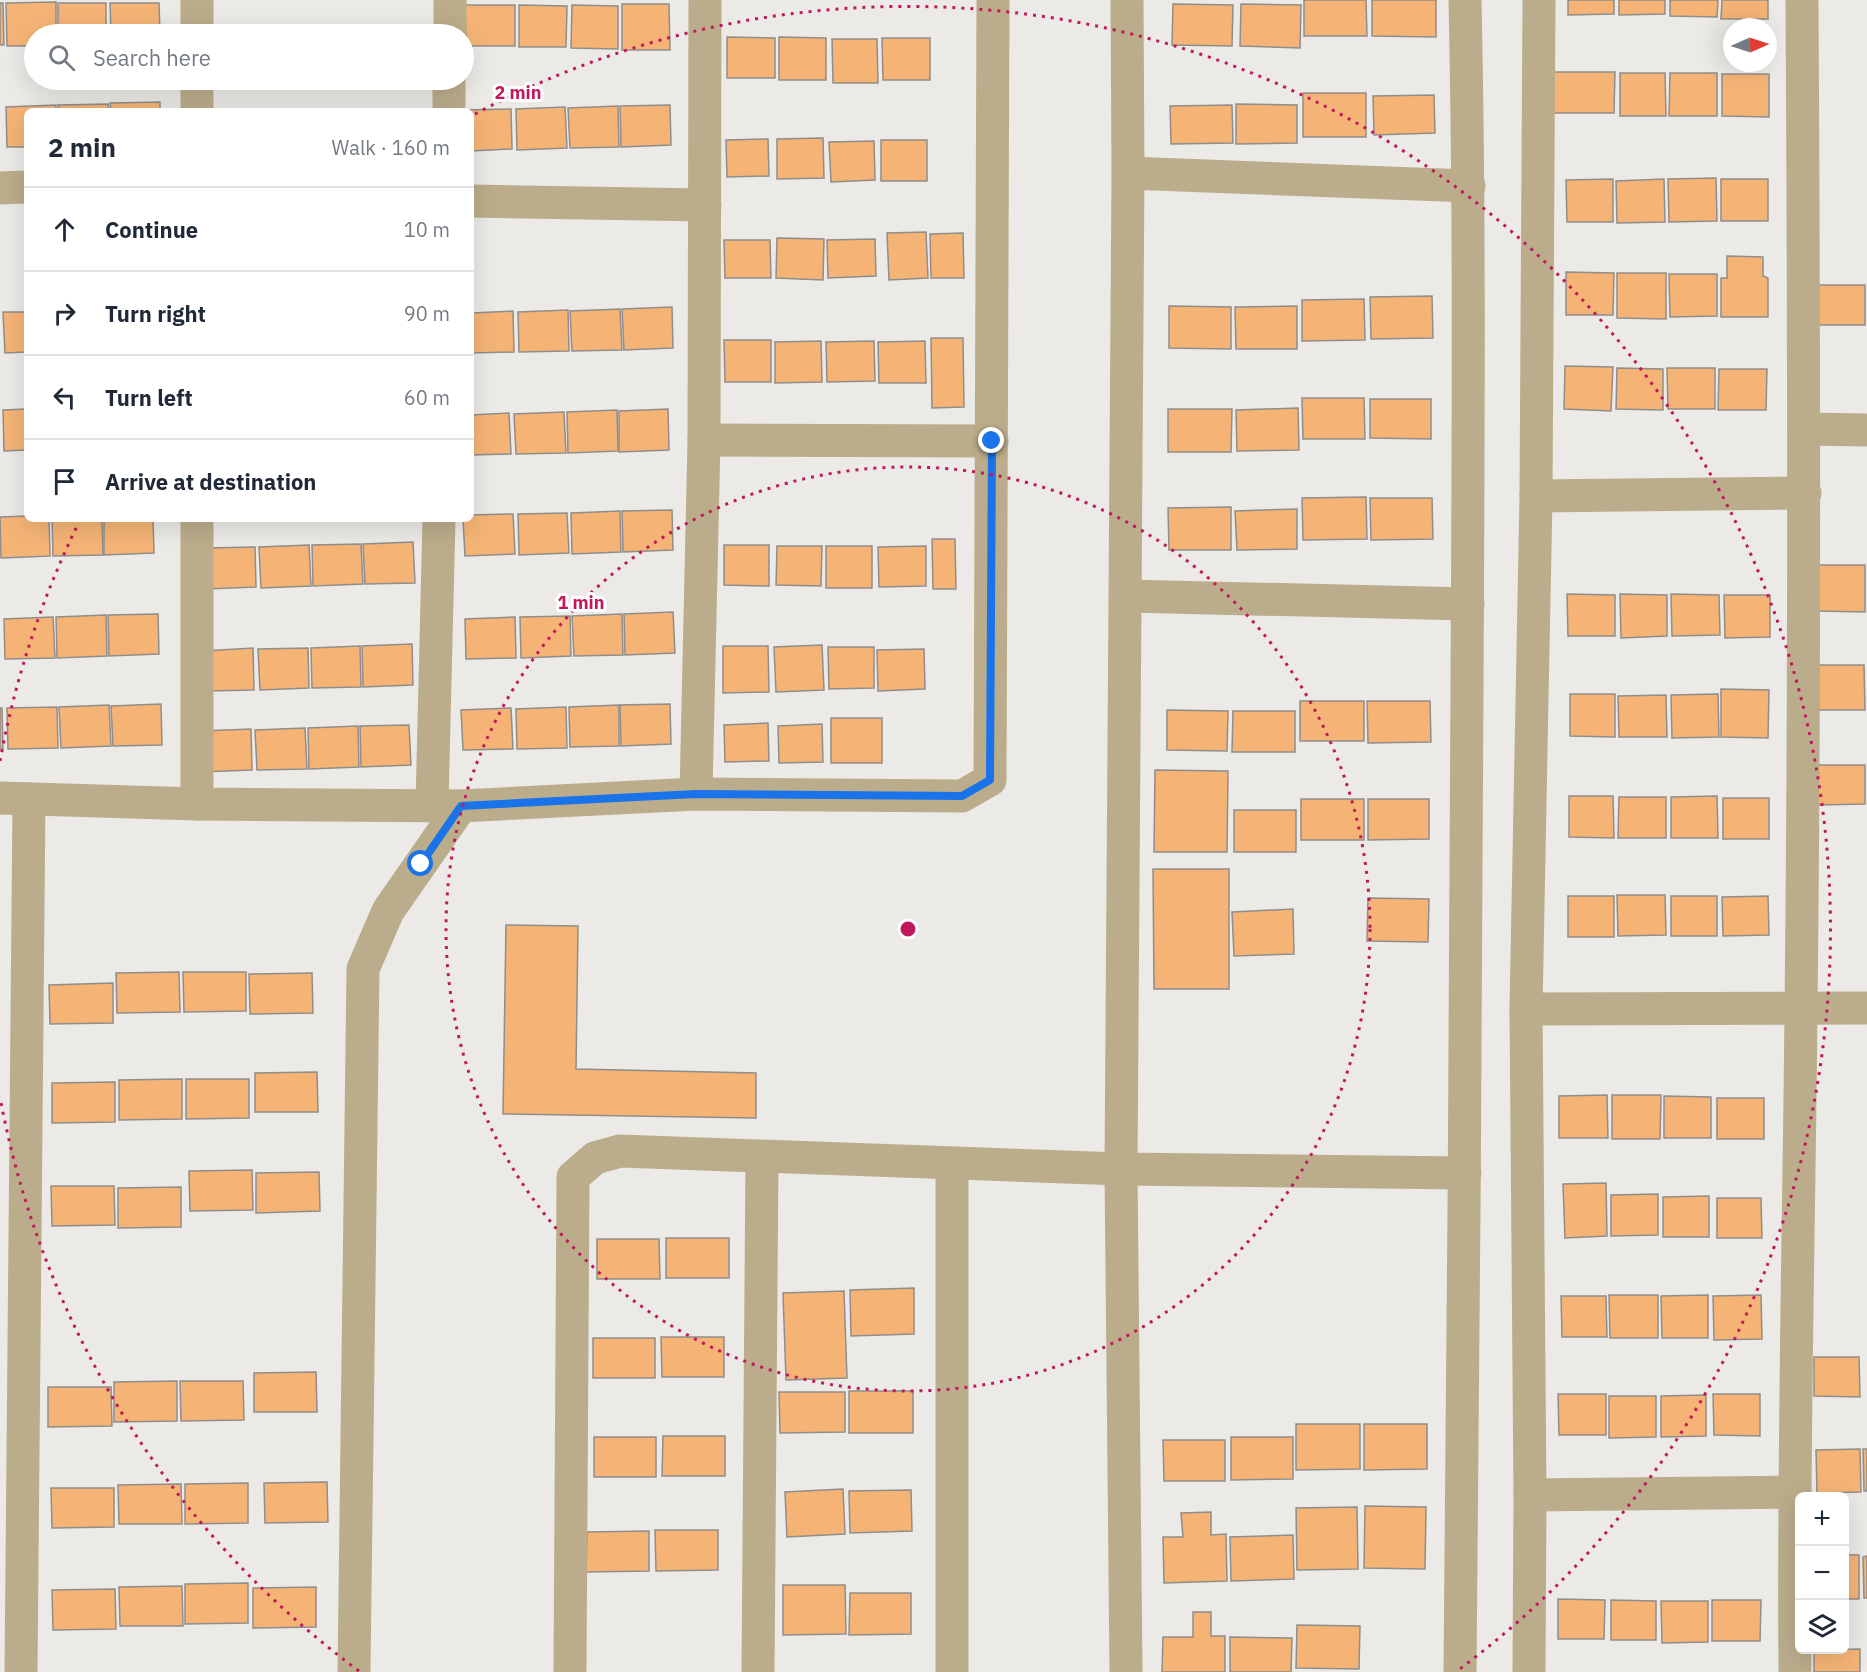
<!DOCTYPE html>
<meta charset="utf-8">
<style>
body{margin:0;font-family:"IBM Plex Sans",sans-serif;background:#f6f6f7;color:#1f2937}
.controls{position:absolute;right:18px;bottom:18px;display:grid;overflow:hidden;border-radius:9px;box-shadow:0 6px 24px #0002}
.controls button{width:54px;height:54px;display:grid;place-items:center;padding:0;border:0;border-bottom:2px solid #e0e1e3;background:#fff;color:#1f2937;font:30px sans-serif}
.compass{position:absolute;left:1723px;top:18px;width:54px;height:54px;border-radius:50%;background:#fff;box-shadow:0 6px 24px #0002;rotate:87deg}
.stop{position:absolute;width:18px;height:18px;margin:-14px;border:4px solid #1a73e8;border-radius:50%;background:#fff}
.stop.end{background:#1a73e8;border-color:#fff;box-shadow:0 2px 6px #0008}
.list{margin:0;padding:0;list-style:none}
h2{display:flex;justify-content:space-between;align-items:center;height:78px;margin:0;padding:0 24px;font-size:26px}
h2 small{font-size:20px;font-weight:400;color:#747a83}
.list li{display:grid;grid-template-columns:39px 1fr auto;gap:18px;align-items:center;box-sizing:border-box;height:84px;padding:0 24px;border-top:2px solid #e0e1e3}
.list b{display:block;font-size:22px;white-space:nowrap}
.list em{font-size:20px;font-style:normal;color:#747a83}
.icon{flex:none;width:33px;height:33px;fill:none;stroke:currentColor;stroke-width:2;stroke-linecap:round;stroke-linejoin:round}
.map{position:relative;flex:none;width:1867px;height:1672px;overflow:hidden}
.search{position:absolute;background:#fff;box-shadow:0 6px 24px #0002;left:24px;top:24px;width:450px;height:66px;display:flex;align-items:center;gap:15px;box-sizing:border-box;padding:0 21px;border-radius:33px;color:#747a83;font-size:22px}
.panel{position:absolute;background:#fff;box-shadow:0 6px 24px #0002;left:24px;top:108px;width:450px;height:414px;border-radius:9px}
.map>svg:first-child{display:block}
.building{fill:#f5b476;stroke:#908d8a;stroke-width:1.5}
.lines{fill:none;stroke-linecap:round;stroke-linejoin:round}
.minor{stroke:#bbad8b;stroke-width:33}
.route{stroke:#1a73e8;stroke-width:8}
.ring{fill:none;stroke:#c2185b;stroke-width:3;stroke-dasharray:3 6}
.centre{fill:#c2185b;stroke:#fff;stroke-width:3}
.ring-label{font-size:18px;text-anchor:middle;font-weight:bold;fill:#c2185b;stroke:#fff;stroke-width:6;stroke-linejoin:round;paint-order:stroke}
</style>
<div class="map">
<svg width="1867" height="1672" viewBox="0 0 1867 1672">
<rect width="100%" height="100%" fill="#eceae6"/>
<g class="building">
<path d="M1304,0H1366L1367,36H1304Z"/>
<path d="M1372,0H1436V37L1372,36Z"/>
<path d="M1568,0H1614V14L1568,15Z"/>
<path d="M1619,0H1665V14L1619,15Z"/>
<path d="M1670,0H1718L1717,17L1670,16Z"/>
<path d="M1722,0H1768V19H1721Z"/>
<path d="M56,2V34H34V46H7L6,3Z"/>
<path d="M0,3H3L4,45H0Z"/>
<rect x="58" y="3" width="48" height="31"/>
<path d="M110,3H159L160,34H111Z"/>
<path d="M622,4H669L670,50H622Z"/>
<path d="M1173,4L1233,5L1232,46L1172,45Z"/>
<path d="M1241,4L1301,5L1300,48L1240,46Z"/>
<path d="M465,5H515V46H466Z"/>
<path d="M519,5L567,6L566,47H519Z"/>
<path d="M572,5L618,6V49L571,48Z"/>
<path d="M727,37L775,38V78H727Z"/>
<path d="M779,37L826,38V80H779Z"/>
<path d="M882,38H930V80H883Z"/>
<path d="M832,39H877L878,83H833Z"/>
<path d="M1547,72H1615L1614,113H1547Z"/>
<path d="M1620,73H1665L1666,116H1620Z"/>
<path d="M1670,73H1717V116H1669Z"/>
<path d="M1722,74H1769V117L1722,116Z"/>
<path d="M209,80H259V81L209,83Z"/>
<rect x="1303" y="93" width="63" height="44"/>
<path d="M1434,95L1435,133L1374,135L1373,96Z"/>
<path d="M160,102V111H111L110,103Z"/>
<path d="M108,104L109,111H59L58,105Z"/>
<path d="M1236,104L1297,105V143L1236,144Z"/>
<path d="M56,105V111H27V147H7L6,107Z"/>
<path d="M670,105L671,145L621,147L620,106Z"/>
<path d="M1232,105L1233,143L1171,144L1170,106Z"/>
<path d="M618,106L619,147L570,148L568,108Z"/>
<path d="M565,107L567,148L517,150L516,109Z"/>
<path d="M511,109L512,149L471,151V111L461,110Z"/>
<path d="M823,138L824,178L777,179V139Z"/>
<path d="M768,139L769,176L727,177L726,140Z"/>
<rect x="881" y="140" width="46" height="41"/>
<path d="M874,141L875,180L831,182L829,142Z"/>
<path d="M1716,178L1717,221L1669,222L1668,179Z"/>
<path d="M1613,179V222H1567L1566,180Z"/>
<path d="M1664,179L1665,222L1617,223L1616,181Z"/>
<rect x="1721" y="179" width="47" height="42"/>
<path d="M926,232L928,278L889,280L887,233Z"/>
<path d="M963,233L964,278H931L930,234Z"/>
<path d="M777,238L824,239L823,280L776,278Z"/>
<path d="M875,239L876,276L828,278L827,240Z"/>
<path d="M724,240H770L771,278H725Z"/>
<path d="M1727,256L1763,257V276L1768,278V317H1721V278H1727Z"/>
<path d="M1566,272L1614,273L1613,315H1566Z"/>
<path d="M1617,273H1666V319L1617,318Z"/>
<path d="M1669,274H1717V316L1670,317Z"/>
<rect x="1819" y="285" width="46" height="40"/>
<path d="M1432,296L1433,338L1371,339L1370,297Z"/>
<path d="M1364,299L1365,340L1302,341V300Z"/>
<path d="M1169,306L1231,307V349L1169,348Z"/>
<path d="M1297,306V349H1236L1235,307Z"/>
<path d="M672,307L673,348L624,350L622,309Z"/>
<path d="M620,309L622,350L572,351L570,311Z"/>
<path d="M568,310L569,351L519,352L518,312Z"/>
<path d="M513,311L514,352L471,353V313Z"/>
<path d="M3,312H27V352L5,353Z"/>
<path d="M931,338H963L964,407L932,408Z"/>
<path d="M724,340H771V382H725Z"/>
<path d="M821,341L822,382L775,383V342Z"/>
<path d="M874,341L875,381L827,382L826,342Z"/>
<path d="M925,341L926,383H879L878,342Z"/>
<path d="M1565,366L1613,367L1611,411L1564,409Z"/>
<path d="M1617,368L1663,369V410L1616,409Z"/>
<path d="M1667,368H1715V409H1668Z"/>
<path d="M1719,369H1767L1766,410H1718Z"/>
<path d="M1302,398H1364L1365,439H1303Z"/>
<path d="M1370,399H1431V439L1370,438Z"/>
<path d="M1298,408L1299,450L1237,451L1236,410Z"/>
<path d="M27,409V450L4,451L3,410Z"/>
<path d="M668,409L669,450L619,452V411Z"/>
<path d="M1168,409H1232L1231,452H1168Z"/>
<path d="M617,410L618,451L568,453L567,412Z"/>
<path d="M564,412L566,453L516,454L514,414Z"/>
<path d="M509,413L511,454L471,455V415Z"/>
<path d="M1366,497L1367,539L1303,540L1302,498Z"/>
<path d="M1370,498H1432L1433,539L1371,540Z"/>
<path d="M1231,507V550H1169L1168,508Z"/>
<path d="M1297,509V549L1237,550L1235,511Z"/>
<path d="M672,510L673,550L623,552L622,511Z"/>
<path d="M620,511L621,552L572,554L571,513Z"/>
<path d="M567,513L569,553L519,555L518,514Z"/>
<path d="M513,514L515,554L465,556L463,519H471V515Z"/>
<path d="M27,516V519H49L50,556L1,558L0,517Z"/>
<path d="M52,519H102L103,555L53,556Z"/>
<path d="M104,519H153L154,553L104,555Z"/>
<path d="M932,539H955L956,589H933Z"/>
<path d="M413,542L415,583L365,584L363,544Z"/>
<path d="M361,544L363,584L313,586L312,545Z"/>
<path d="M309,545L311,586L261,588L259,547Z"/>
<path d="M724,545H769V586L724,585Z"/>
<path d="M777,546H822L821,586L776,585Z"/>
<rect x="826" y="546" width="46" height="42"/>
<path d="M926,546V586L879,587L878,547Z"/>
<path d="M255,547L256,587L206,589L205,548Z"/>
<path d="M1817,565H1865V612L1817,611Z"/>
<path d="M1567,594L1615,595V636H1568Z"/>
<path d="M1620,594L1667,595V636L1621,638Z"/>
<path d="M1671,594L1719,595L1720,635L1672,636Z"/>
<path d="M1724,595H1770V637L1725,638Z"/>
<path d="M673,612L675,653L625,655L624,614Z"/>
<path d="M158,614L159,654L109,656L108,615Z"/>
<path d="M622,614L623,655L574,656L572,616Z"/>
<path d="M106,615L107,656L57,658L56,617Z"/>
<path d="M570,616L571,656L521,658L520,617Z"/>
<path d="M53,617L55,658L5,659L4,619Z"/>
<path d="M515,617L516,658L466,659L465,619Z"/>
<path d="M412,644L413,685L363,687L362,646Z"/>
<path d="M822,645L824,690L776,692L774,647Z"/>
<path d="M360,646L361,687L312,688L311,648Z"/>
<path d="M723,646H768L769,692L723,693Z"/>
<path d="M828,647H874V688L829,689Z"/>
<path d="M253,648L254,690L205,691L203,651Z"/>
<path d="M308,648L309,688L260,690L258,649Z"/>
<path d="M924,649L925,689L878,691L877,650Z"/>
<path d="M1818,665H1864L1865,710H1819Z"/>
<path d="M1721,689L1769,690L1768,738L1721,737Z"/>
<path d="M1570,694H1615V737L1570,736Z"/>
<path d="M1718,694L1719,737L1672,738L1671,695Z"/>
<path d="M1666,695L1667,737H1619L1618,696Z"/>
<rect x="1300" y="701" width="64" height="40"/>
<path d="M1367,701H1430L1431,742L1368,743Z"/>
<path d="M161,704L162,745L113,746L111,706Z"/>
<path d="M670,704L671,744L621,746L620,705Z"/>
<path d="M109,705L111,746L61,748L59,707Z"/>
<path d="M619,705V746L570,747L569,707Z"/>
<path d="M57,707L58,748L8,749L7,708Z"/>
<path d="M566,707L567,748L517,749L516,709Z"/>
<path d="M0,708H2L3,749H0Z"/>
<path d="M511,708L513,749L463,750L461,710Z"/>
<path d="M1167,710L1228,711L1227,751L1167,750Z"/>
<path d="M1233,711H1295V752H1232Z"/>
<rect x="831" y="718" width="51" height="45"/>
<path d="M768,723L769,761L725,762L724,725Z"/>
<path d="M822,724L823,762L779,763L778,726Z"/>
<path d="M409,725L411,765L361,767L360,726Z"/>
<path d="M358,726L359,767L309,769L308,728Z"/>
<path d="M305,728L307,769L257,770L255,730Z"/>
<path d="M251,729L252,770L202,772L201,731Z"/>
<path d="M1818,765H1865V804L1818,805Z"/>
<path d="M1155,770L1228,771L1227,852H1154Z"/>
<path d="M1569,796H1613L1614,838L1569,837Z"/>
<path d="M1717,796L1718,838H1671V797Z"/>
<path d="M1619,797H1666V838H1618Z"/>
<rect x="1723" y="798" width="46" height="41"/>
<rect x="1301" y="799" width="63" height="41"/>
<path d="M1368,799H1429V839L1368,840Z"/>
<rect x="1234" y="810" width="62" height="42"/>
<path d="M1153,869H1229V989H1154Z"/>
<path d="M1617,895H1665L1666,935L1618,936Z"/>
<rect x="1568" y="896" width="46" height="41"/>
<rect x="1671" y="896" width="46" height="40"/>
<path d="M1768,896L1769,935L1723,936L1722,897Z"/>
<path d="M1368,898L1429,899L1428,942L1367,941Z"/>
<path d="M1293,909L1294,954L1234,956L1232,912Z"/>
<path d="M506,925L578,926L576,1069L756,1073V1118L503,1114Z"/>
<path d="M179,972L180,1012L117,1013L116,973Z"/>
<path d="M183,972H246V1011L184,1012Z"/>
<path d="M312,973L313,1013L250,1014L249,974Z"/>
<path d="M113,983V1023L50,1024L49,985Z"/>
<path d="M317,1072L318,1112H255V1073Z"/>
<path d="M182,1079V1119L119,1120V1080Z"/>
<path d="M186,1079H249V1118L186,1119Z"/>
<path d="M115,1082V1122L52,1123V1083Z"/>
<path d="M1607,1095L1608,1138H1559V1096Z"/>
<path d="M1612,1095H1661L1660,1139H1612Z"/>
<path d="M1664,1096L1711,1097V1138H1664Z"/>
<rect x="1717" y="1098" width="47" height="41"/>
<path d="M252,1170L253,1210L190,1211L189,1171Z"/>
<path d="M319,1172L320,1211L256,1213V1173Z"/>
<path d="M1606,1183L1607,1236L1565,1238L1563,1184Z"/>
<path d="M51,1186H114L115,1225L52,1226Z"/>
<path d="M181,1187V1227L118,1228V1188Z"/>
<path d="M1658,1194V1235L1611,1236V1195Z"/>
<path d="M1709,1196V1237H1663V1197Z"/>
<path d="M1717,1198H1761L1762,1238H1717Z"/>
<rect x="666" y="1238" width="63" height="40"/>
<path d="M597,1239H659L660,1279H597Z"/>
<path d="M914,1288V1334L851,1336L850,1290Z"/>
<path d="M844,1291L847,1378L786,1380L783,1293Z"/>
<path d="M1609,1295H1658V1338H1610Z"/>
<path d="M1708,1295V1338H1662L1661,1296Z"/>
<path d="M1761,1295L1762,1339L1714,1340L1713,1296Z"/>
<path d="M1561,1296H1606L1607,1337H1562Z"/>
<path d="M661,1337H724V1377H662Z"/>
<rect x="593" y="1338" width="62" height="40"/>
<path d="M1814,1357H1859L1860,1397L1814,1396Z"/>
<path d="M316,1372L317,1412H254V1373Z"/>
<path d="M177,1381V1421L114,1422V1382Z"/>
<path d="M180,1381H243L244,1420L181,1421Z"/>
<path d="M48,1387H111L112,1426L48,1427Z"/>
<rect x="849" y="1391" width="64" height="42"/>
<path d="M779,1392H845V1432L780,1433Z"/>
<path d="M1558,1394H1606V1435H1559Z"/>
<path d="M1713,1394H1760V1436L1714,1435Z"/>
<path d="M1706,1395V1436L1661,1437V1396Z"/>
<path d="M1609,1396H1656V1437L1609,1438Z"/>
<path d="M1296,1424H1360V1469L1296,1470Z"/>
<path d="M1364,1424H1427V1469L1364,1470Z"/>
<path d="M663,1436H725V1476H662Z"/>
<rect x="594" y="1437" width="62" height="40"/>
<path d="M1231,1437H1293V1479L1231,1480Z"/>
<path d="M1163,1440H1225V1481H1164Z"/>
<path d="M1860,1449L1861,1492L1817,1493L1816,1450Z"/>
<path d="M1863,1449H1867V1491H1864Z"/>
<path d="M327,1482L328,1522L265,1523L264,1483Z"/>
<path d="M248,1483V1523L185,1524V1484Z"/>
<path d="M181,1484L182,1524H119L118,1485Z"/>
<path d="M51,1488H114V1527L52,1528Z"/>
<path d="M843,1489L845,1534L787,1537L785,1492Z"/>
<path d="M911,1490L912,1531L850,1533L849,1491Z"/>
<path d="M1365,1506L1426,1507L1425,1569L1364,1568Z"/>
<path d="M1357,1507L1358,1569L1297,1570L1296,1508Z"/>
<path d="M1211,1512V1535L1226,1534L1227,1581L1164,1583L1163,1537H1183L1181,1513Z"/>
<path d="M655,1530H718V1570L656,1571Z"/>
<path d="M649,1531V1571L586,1572L587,1532Z"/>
<path d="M1293,1535L1294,1579L1231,1581L1230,1537Z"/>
<rect x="1844" y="1555" width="15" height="44"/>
<path d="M1867,1556V1598H1864L1863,1557Z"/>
<path d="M248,1583V1623L185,1624V1584Z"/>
<path d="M783,1585H845L846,1634L783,1635Z"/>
<path d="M182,1586L183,1626H120L119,1587Z"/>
<path d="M316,1587V1627L253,1628V1588Z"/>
<path d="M115,1589L116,1629L53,1630L52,1590Z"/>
<path d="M850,1593H911V1634L849,1635Z"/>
<path d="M1558,1599L1605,1600L1604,1639H1558Z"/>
<path d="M1611,1600L1656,1601V1640H1611Z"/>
<path d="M1712,1600H1761L1760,1641H1712Z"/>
<path d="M1661,1601H1708V1642L1662,1643Z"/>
<path d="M1193,1612H1211V1636H1225V1672H1162L1163,1637H1193Z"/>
<path d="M1297,1625L1360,1626L1359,1669L1296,1668Z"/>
<path d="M1230,1637L1292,1638L1291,1672H1230Z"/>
<path d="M1860,1649V1672H1814V1650Z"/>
</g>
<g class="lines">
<g class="minor">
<path d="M197,34V0"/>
<path d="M450,34V0"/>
<path d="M197,111V80"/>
<path d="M449,111V80"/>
<path d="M1128,173L1469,186"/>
<path d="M0,188L27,187"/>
<path d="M471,201L705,205"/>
<path d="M1805,429L1867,430"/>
<path d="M704,440L992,441"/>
<path d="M1536,496L1805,493"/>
<path d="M1126,596L1468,604"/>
<path d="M696,794L704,440L705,0"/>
<path d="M0,798L197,804L461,806L696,794L962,796L990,780L993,0"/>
<path d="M197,804V519"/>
<path d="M432,804L439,519"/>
<path d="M1526,1009L1867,1008"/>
<path d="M1530,1495L1793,1492"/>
<path d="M21,1672L29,799"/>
<path d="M354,1672L363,969L388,911L461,806"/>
<path d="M570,1672L573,1177L595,1158L620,1151L1121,1169L1465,1173"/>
<path d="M758,1672L762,1157"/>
<path d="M952,1672V1164"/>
<path d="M1126,1672L1121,1169L1128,173L1127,0"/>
<path d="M1460,1672C1463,1344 1466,1017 1467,689C1468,459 1470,230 1465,0"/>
<path d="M1529,1672L1530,1495L1526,1009L1536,496L1539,0"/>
<path d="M1795,1672C1793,1451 1799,1230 1801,1008C1805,672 1804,336 1802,0"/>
</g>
</g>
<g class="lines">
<path class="route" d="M421,864L461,806L696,794L962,796L990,780L992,441"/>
</g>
<g class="ring">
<circle cx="908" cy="929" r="462"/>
<path d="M359 1671A923 923 0 0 1 0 1097M0 761A923 923 0 0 1 78 524M475 114A923 923 0 0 1 1457 1671"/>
</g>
<circle cx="908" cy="929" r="9" class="centre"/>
<g class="ring-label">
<text x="518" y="99">2 min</text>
<text x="581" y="609">1 min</text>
</g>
</svg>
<div class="controls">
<button>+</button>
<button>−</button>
<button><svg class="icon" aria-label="layers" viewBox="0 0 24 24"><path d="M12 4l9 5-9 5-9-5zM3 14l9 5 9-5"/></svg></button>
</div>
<svg class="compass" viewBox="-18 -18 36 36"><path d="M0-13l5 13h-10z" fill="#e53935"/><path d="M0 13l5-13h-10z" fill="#747a83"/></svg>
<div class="stop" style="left:421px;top:864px"></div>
<div class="stop end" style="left:992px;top:441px"></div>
<div class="search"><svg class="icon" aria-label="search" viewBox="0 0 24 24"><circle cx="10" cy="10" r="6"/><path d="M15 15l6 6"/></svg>Search here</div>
<section class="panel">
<h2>2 min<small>Walk · 160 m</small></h2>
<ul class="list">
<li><svg class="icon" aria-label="ahead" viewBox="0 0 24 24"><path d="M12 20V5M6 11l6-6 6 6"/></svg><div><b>Continue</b></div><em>10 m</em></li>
<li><svg class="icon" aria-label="right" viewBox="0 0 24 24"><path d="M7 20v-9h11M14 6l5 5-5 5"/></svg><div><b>Turn right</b></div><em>90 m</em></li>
<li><svg class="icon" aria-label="left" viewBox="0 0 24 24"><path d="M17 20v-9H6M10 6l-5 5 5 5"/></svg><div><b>Turn left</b></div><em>60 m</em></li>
<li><svg class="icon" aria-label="arrive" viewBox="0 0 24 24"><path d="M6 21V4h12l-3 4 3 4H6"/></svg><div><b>Arrive at destination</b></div></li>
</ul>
</section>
</div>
